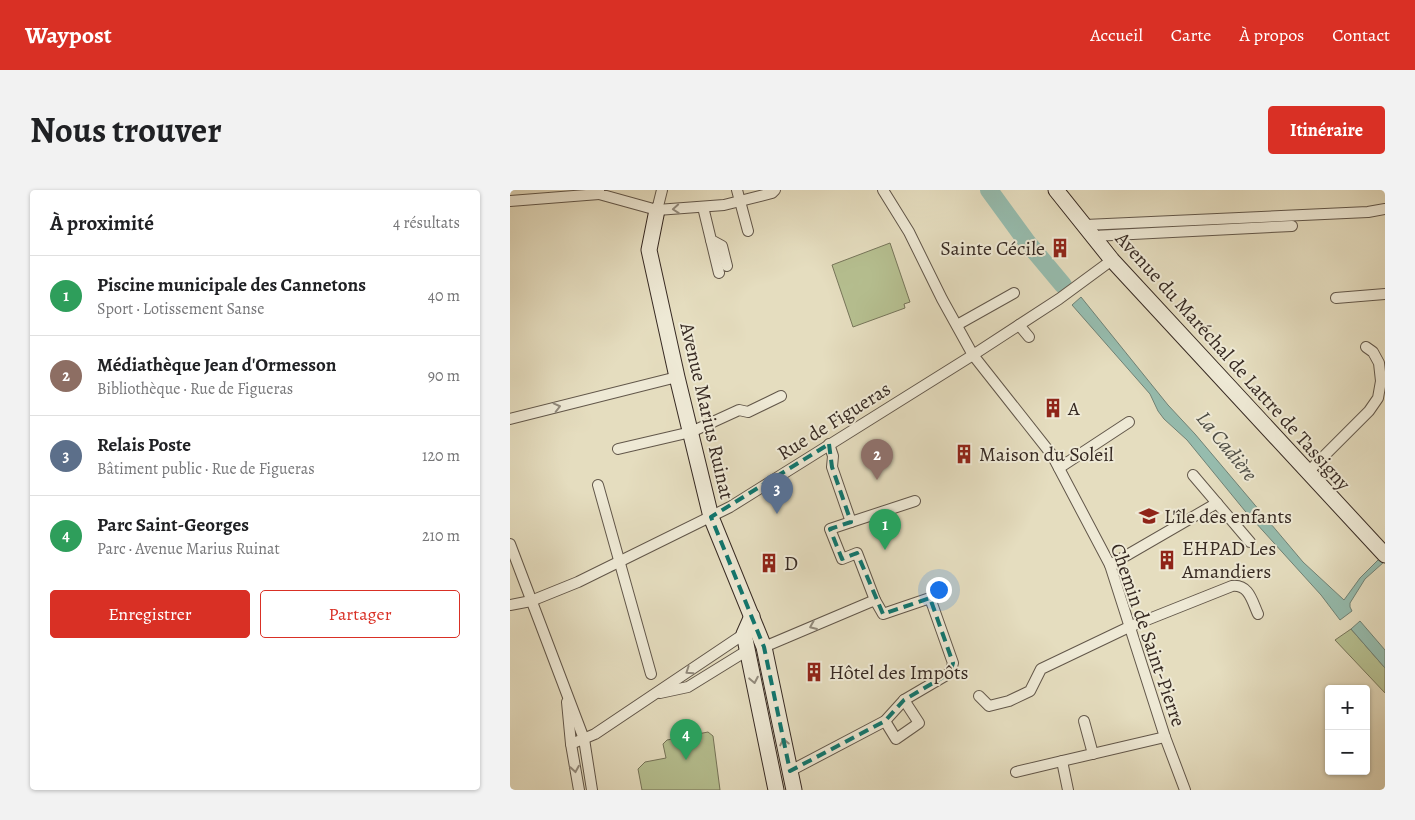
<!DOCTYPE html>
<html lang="fr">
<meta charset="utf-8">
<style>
body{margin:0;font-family:Alegreya,serif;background:#f2f2f2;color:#202124}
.controls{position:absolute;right:15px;bottom:15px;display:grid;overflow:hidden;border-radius:5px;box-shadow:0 1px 4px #0004}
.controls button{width:45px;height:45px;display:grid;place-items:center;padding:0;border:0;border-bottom:1px solid #e0e0e0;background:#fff;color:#202124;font:25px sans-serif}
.you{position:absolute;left:428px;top:399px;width:18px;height:18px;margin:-12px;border:4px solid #fff;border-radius:50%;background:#1a73e8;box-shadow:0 0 0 8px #1a73e833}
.badge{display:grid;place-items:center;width:32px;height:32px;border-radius:50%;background:#d93025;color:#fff;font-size:16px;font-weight:700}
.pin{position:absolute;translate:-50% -41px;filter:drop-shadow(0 1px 2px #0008)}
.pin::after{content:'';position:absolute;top:26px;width:18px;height:15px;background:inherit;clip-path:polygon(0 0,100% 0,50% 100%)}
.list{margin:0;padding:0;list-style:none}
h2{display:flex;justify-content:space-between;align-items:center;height:65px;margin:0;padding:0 20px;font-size:21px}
h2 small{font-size:16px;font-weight:400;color:#757577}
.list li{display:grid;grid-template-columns:32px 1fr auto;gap:15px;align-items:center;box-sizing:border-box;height:80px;padding:0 20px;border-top:1px solid #e0e0e0}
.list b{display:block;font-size:19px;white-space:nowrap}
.list p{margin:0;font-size:16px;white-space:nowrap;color:#757577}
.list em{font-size:16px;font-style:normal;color:#757577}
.actions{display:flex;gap:10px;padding:15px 20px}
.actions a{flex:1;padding:11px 0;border:1px solid #d93025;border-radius:5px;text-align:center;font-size:18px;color:#d93025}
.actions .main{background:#d93025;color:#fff}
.map{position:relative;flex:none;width:875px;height:600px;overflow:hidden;border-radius:5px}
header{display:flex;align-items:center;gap:30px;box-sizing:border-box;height:70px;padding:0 25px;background:#d93025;color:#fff}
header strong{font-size:24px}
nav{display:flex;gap:28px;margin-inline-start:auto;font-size:18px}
.intro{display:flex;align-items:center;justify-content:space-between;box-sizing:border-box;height:120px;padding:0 30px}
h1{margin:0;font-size:35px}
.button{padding:12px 22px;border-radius:5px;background:#d93025;color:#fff;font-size:18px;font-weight:700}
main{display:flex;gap:30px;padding:0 30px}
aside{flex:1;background:#fff;border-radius:5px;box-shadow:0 1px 4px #0004}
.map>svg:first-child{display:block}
.green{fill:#b6c091;stroke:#76755a}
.water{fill:#96bcae;stroke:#708276}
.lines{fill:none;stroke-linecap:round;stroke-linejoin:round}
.river{stroke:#96bcae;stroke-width:18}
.street-casing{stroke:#62574a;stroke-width:12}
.secondary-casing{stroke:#372a23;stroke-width:17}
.street{stroke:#eee9d5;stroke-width:10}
.secondary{stroke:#eee9d5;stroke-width:15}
.oneway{stroke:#928a7c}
.marked{fill:none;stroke:#0f766e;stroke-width:4;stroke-dasharray:10 6;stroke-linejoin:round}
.labels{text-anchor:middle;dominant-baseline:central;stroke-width:4;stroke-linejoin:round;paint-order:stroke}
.poi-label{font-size:20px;fill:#372a23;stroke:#eee9d5;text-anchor:start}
.street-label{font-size:20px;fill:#372a23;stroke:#eee9d5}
.water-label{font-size:21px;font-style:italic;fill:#4f4e46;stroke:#eee9d5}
</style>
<header>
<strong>Waypost</strong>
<nav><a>Accueil</a><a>Carte</a><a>À propos</a><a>Contact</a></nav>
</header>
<div class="intro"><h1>Nous trouver</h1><a class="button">Itinéraire</a></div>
<main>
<aside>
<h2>À proximité<small>4 résultats</small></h2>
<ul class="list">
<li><span class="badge" style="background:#2e9e5b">1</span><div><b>Piscine municipale des Cannetons</b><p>Sport · Lotissement Sanse</p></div><em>40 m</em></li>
<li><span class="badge" style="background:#8d6e63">2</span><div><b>Médiathèque Jean d'Ormesson</b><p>Bibliothèque · Rue de Figueras</p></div><em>90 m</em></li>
<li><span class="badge" style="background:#5c6f8a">3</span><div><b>Relais Poste</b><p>Bâtiment public · Rue de Figueras</p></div><em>120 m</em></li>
<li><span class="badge" style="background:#2e9e5b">4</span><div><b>Parc Saint-Georges</b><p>Parc · Avenue Marius Ruinat</p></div><em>210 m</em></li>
</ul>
<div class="actions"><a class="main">Enregistrer</a><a>Partager</a></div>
</aside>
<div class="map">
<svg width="875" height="600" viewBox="0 0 875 600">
<rect width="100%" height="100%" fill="#e5ddbf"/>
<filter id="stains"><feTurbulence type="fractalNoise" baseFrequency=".004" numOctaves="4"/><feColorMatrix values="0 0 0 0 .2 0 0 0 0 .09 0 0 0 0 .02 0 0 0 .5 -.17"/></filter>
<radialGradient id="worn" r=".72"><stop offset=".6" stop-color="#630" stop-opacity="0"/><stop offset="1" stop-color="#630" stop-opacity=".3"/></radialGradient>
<g class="green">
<path d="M380,53L400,112L394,114L395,118L343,137L322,75Z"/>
<path d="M841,439L875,478V503L825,450Z"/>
<path d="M198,542L203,546L210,600H132L128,579L135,572L156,568L153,554L157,550Z"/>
</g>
<g class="water">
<path d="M571,107L658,215L685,244L793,372L834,410L850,388L871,367L874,372L855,389L840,413V417L842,421L830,430L811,405L735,321L677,250L654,229L648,221L640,204L562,115Z"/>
<path d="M850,431L875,460V478L841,439Z"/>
</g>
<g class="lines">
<path class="river" d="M479,0L517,52L553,95"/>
<defs>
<g id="street">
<path d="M89,0V4L147,20L214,15L262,3L265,0"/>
<path d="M227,0L238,41"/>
<path d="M373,0L399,42L432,109L463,165L542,265L600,375L655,547L675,600"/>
<path d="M0,11L89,4"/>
<path d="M193,17L201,50L212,56L217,76"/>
<path d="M147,20L152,0"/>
<path d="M575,35L858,22L875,19"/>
<path d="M583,46L782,36"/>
<path d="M201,50L209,83"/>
<path d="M826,108L875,104"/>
<path d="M447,135L504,103"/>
<path d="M509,135L519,147"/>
<path d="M0,229L167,187"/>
<path d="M319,254L323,266L322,277L341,332L320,339L332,369L347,363L365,410"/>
<path d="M108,259L181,242L229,220L238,222L271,206"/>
<path d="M549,278L619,232"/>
<path d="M798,282L859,221L868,208L871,191L869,173L863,162L856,157"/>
<path d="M683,285L740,352"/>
<path d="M88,295L141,484"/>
<path d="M341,332L405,311"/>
<path d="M0,354L74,549L82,600"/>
<path d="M600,375L707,313"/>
<path d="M0,415L21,411L68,392L220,317L463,165L549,109L602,70"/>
<path d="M254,457L365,410L373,424L420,408L443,473L440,483L394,510L375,531L280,581"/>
<path d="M150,503L178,497L238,460"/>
<path d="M469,506L479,516L499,511L520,501L531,479L619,437L722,396C739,394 742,411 748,424"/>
<path d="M57,512L61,554L69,600"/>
<path d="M375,531L386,549L409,533L394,510"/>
<path d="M574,531L583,564"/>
<path d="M61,554L85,544L234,444"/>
<path d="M506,582L552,571"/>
<path d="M558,600L552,571L655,547"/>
</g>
<g id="secondary">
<path d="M546,0L602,70L875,365"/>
<path d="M147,20L139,60L167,187L201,327L254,457L284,600"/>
<path d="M242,426L234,444L266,600"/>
</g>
</defs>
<use href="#street" class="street-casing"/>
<use href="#secondary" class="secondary-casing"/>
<use href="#street" class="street"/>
<use href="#secondary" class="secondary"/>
</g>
<defs><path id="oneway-chevron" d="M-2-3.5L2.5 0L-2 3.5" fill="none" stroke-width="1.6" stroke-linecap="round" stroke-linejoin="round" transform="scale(1.25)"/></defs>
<g class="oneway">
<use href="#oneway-chevron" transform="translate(166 19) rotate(176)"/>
<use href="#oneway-chevron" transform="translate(47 217) rotate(-14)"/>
<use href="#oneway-chevron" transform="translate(303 436) rotate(157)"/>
<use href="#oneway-chevron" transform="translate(179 481) rotate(146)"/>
<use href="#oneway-chevron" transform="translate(244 490) rotate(79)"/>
<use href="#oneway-chevron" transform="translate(274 552) rotate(-102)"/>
<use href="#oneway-chevron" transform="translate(65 579) rotate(81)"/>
</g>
<path class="marked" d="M319,254L322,277L341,332L320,339L332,369L347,363L373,424L420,408L443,473L440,483L394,510L375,531L280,581L254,457L201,327Z"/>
<defs>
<symbol id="building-bare" viewBox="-9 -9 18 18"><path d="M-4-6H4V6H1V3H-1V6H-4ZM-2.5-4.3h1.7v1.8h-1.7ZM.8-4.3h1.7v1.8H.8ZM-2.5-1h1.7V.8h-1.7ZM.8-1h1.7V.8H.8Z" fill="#8f2418" stroke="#eee9d5" stroke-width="2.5" paint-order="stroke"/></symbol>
<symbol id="school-bare" viewBox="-9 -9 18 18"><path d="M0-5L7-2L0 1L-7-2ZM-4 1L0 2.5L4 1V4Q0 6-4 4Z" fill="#8f2418" stroke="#eee9d5" stroke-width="2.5" paint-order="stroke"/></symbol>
</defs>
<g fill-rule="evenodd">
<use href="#building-bare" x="536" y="44" width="28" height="28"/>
<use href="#building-bare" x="529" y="204" width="28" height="28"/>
<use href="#building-bare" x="440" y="250" width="28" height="28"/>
<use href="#school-bare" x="625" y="312" width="28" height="28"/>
<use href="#building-bare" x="643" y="356" width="28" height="28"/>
<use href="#building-bare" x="245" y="359" width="28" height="28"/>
<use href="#building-bare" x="290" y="468" width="28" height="28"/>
</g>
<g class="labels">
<g class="poi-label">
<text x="535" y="58" text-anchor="end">Sainte Cécile</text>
<text x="558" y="218">A</text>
<text x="469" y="264">Maison du Soleil</text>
<text x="654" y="326">L'île des enfants</text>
<text x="672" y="358">EHPAD Les<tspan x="672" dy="23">Amandiers</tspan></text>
<text x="274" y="373">D</text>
<text x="319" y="482">Hôtel des Impôts</text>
</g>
<g class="street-label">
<text transform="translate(723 171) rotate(48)">Avenue du Maréchal de Lattre de Tassigny</text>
<text transform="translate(197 221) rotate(77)">Avenue Marius Ruinat</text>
<text transform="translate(324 231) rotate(-32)">Rue de Figueras</text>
<text transform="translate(638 445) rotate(71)">Chemin de Saint-Pierre</text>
</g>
<g class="water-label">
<text transform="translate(717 256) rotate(51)">La Cadière</text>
</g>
</g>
<rect width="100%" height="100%" filter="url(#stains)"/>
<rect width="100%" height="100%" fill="url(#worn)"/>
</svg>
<div class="controls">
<button>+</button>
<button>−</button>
</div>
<div class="you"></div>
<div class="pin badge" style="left:375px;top:360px;background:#2e9e5b">1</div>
<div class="pin badge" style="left:367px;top:290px;background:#8d6e63">2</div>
<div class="pin badge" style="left:267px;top:324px;background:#5c6f8a">3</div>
<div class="pin badge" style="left:176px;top:570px;background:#2e9e5b">4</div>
</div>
</main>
